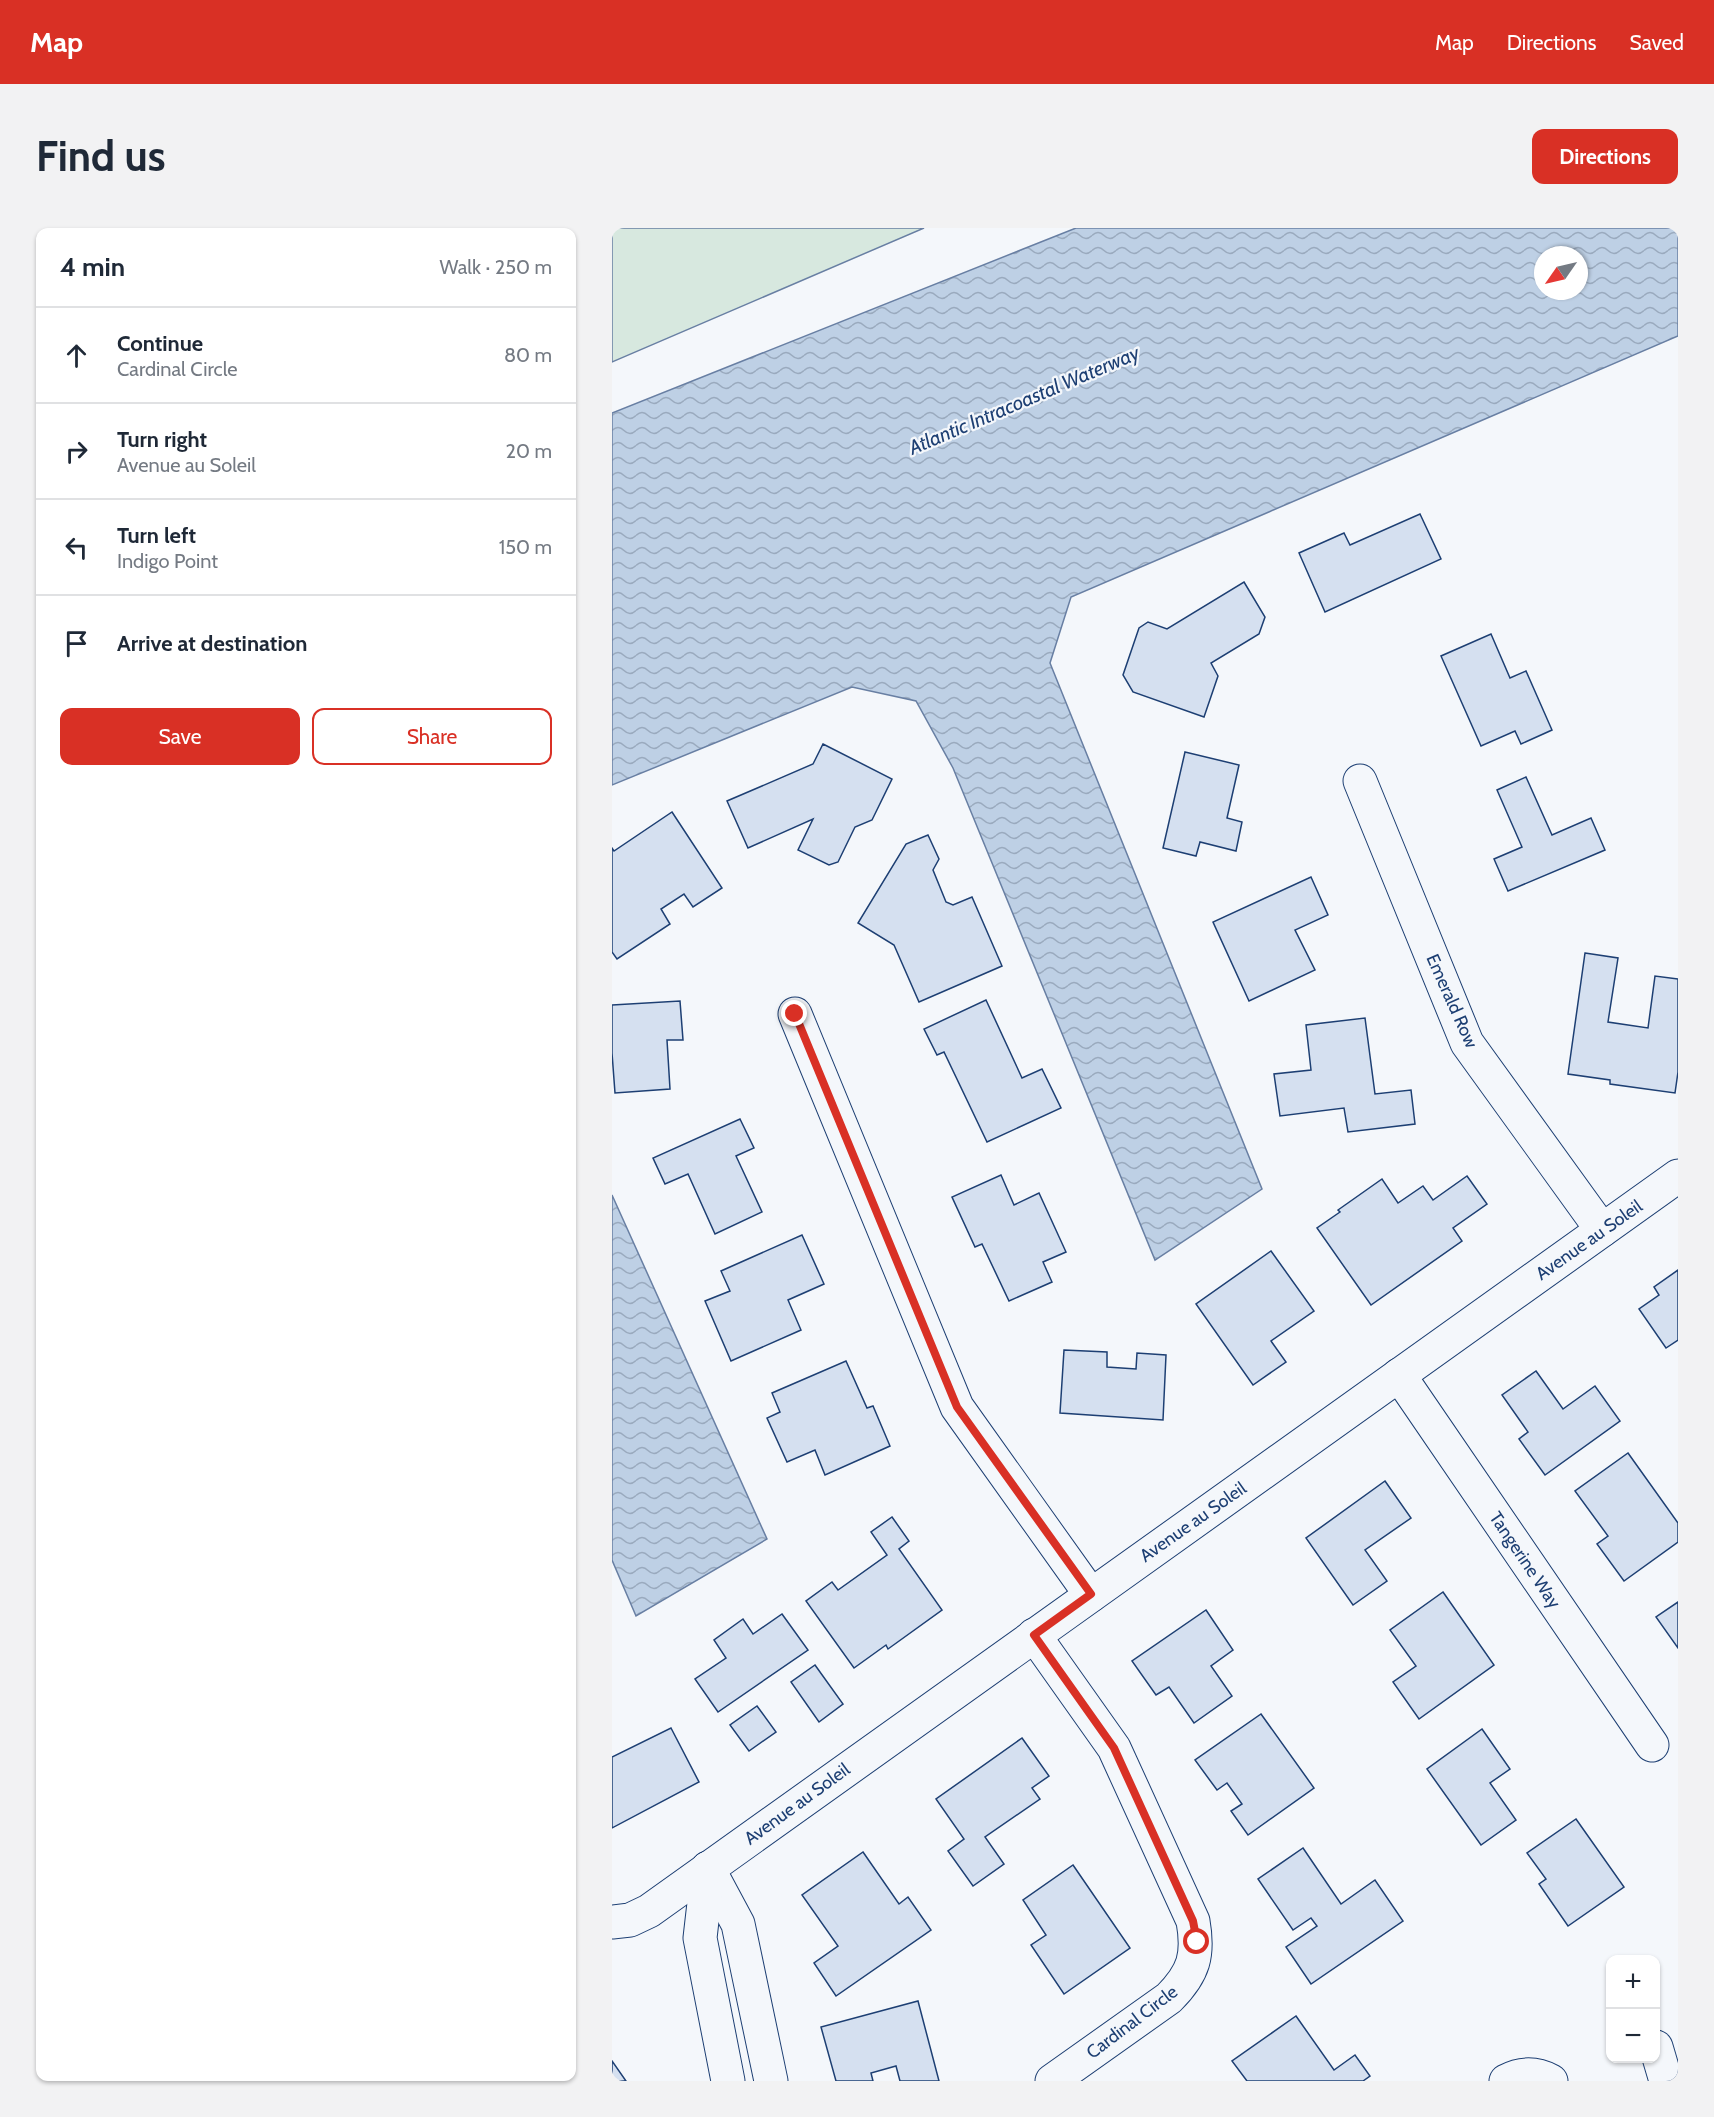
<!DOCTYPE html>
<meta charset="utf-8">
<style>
body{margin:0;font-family:Cabin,sans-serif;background:#f2f2f3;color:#1f2937}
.controls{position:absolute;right:18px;bottom:18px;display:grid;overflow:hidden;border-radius:12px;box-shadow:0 2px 4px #0004}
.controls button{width:54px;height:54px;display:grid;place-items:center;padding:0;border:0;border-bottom:2px solid #e0e1e3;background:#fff;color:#1f2937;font:30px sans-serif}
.compass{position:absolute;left:922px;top:18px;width:54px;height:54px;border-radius:50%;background:#fff;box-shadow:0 2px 4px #0004;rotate:236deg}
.stop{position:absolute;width:18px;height:18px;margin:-14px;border:4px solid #d93025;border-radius:50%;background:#fff}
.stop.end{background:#d93025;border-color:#fff;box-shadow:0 2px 6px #0008}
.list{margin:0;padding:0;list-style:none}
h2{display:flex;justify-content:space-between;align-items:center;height:78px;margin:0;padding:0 24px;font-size:26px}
h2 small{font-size:20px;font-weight:400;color:#747a83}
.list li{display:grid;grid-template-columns:39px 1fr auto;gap:18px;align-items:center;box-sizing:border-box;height:96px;padding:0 24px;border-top:2px solid #e0e1e3}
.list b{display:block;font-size:22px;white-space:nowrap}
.list p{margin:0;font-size:20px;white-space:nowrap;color:#747a83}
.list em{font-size:20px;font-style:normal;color:#747a83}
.actions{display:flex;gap:12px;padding:18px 24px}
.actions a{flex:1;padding:14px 0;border:2px solid #d93025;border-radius:12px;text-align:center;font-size:21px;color:#d93025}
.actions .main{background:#d93025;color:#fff}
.icon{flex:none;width:33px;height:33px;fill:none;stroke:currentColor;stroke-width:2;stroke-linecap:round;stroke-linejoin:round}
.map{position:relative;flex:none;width:1066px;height:1853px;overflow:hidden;border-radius:12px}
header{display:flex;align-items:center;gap:36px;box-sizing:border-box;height:84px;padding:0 30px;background:#d93025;color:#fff}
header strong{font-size:28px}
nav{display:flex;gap:33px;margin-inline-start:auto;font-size:21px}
.intro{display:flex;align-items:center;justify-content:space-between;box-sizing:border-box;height:144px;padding:0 36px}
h1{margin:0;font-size:42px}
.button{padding:15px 27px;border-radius:12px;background:#d93025;color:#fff;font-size:21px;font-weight:700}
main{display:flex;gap:36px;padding:0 36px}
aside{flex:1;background:#fff;border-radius:12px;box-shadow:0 2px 4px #0004}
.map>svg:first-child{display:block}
.grass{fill:#d7e8df;stroke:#687fa3;stroke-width:1.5}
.water{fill:url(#water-waves);stroke:#687fa3;stroke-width:1.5;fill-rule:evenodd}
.building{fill:#d5e0f0;stroke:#1d3f73;stroke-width:1.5}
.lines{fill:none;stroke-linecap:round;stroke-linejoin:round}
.minor-casing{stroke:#1d3f73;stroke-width:35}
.minor{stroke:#f4f7fb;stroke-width:33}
.route{stroke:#d93025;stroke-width:8}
.labels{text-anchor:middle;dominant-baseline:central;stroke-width:4.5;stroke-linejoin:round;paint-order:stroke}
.street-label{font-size:18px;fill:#1d3f73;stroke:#f4f7fb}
.water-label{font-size:20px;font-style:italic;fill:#1d3f73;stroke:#f4f7fb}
</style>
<header>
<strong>Map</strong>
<nav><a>Map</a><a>Directions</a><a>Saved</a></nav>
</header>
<div class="intro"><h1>Find us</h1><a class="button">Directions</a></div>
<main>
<aside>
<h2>4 min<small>Walk · 250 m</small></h2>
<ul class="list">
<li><svg class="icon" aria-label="ahead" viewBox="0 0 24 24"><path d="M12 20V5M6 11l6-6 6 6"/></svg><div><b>Continue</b><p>Cardinal Circle</p></div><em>80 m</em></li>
<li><svg class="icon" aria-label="right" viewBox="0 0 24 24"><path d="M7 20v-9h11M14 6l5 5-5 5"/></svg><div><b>Turn right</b><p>Avenue au Soleil</p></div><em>20 m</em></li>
<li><svg class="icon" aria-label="left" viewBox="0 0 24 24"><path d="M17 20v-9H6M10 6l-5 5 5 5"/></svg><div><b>Turn left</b><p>Indigo Point</p></div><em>150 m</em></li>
<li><svg class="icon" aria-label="arrive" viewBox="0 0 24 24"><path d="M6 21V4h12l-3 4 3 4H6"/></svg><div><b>Arrive at destination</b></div></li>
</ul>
<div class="actions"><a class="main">Save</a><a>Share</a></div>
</aside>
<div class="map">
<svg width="1066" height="1853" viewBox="0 0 1066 1853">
<defs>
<pattern id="water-waves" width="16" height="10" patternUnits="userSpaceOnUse" patternTransform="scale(1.5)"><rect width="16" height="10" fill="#bed0e5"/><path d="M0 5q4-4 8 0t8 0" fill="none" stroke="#9aaabe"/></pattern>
</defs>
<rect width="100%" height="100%" fill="#f4f7fb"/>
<path class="grass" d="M0,0H312L0,134Z"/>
<g class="water">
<path d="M464,0H1066V108L459,369L438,435L650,961L543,1032L341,540L304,473L240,459L0,557V185ZM931,27H967V63H931Z"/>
<path d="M0,967L155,1311L24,1388L0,1332Z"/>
</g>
<g class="building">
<path d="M808,286L829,331L713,384L687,325L732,305L738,317Z"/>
<path d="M632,354L653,389L647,406L599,435L606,448L592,489L521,464L511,447L527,400L536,394L555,401Z"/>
<path d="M879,406L898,450L914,443L940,502L909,516L903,503L869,518L829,428Z"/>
<path d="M211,516L280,551L260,592L243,599L226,634L217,637L186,622L201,591L136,620L115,573L201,536Z"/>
<path d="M573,524L627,537L615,590L630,594L624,623L588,614L584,628L551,620Z"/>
<path d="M914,549L940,607L979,590L993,622L896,663L882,631L910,619L885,562Z"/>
<path d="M60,584L110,660L81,679L72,666L49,681L58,696L5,731L0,724V620L2,623Z"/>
<path d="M316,607L327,631L321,642L334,674L341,677L360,669L390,738L307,774L282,717L246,695L294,616Z"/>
<path d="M699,649L716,687L683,702L703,742L637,773L601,694Z"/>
<path d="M973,725L1006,730L996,794L1036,800L1043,748L1066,751V844L1063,865L998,856V852L956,846Z"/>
<path d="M374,772L410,850L430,841L449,880L375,914L332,824L325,827L312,801Z"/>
<path d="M68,773L71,812H55L58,861L3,865L0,825V777Z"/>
<path d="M753,790L763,866L799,862L803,896L736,904L732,880L668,888L662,846L699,842L694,797Z"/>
<path d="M128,891L142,920L124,928L150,984L103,1006L76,946L53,956L41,930Z"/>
<path d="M389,947L402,977L427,965L454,1024L431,1034L440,1054L397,1073L370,1016L363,1019L340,969Z"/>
<path d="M855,948L875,976L841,1000L850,1013L759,1077L705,1000L728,984L726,982L770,951L786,975L811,958L821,972Z"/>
<path d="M190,1007L212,1056L176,1072L189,1102L119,1133L93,1073L118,1063L109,1043Z"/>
<path d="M659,1023L702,1083L659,1113L674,1134L641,1157L584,1076Z"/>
<path d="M1066,1042V1112L1054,1120L1027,1081L1047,1067L1042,1059Z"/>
<path d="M452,1122L495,1124V1139L524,1141L525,1125L554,1127L551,1192L448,1185Z"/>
<path d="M234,1133L255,1180L261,1178L278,1218L213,1247L203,1222L175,1234L155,1190L168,1184L160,1165Z"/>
<path d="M924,1143L951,1181L983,1158L1008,1193L933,1247L907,1211L916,1204L890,1167Z"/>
<path d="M1016,1225L1066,1295V1314L1012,1353L985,1316L996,1308L963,1263Z"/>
<path d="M773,1253L799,1290L753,1322L775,1353L741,1377L694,1310Z"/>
<path d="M280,1289L297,1313L287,1321L330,1382L276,1421L274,1417L242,1440L194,1373L220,1354L226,1362L275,1327L259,1304Z"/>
<path d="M831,1364L882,1437L807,1491L781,1454L804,1438L778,1402Z"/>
<path d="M1066,1374V1420L1044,1389Z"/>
<path d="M594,1382L621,1422L599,1438L620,1468L582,1495L557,1459L544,1467L520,1433Z"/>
<path d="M170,1386L196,1422L106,1484L83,1451L114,1430L102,1412L131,1391L141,1406Z"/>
<path d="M203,1437L231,1476L207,1494L179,1454Z"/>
<path d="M145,1478L164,1504L137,1523L118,1497Z"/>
<path d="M649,1486L702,1560L636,1607L619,1583L630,1576L615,1555L605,1562L583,1532Z"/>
<path d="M59,1500L87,1554L0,1600V1529Z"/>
<path d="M870,1501L898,1541L878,1555L904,1592L869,1617L815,1541Z"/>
<path d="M410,1510L437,1548L420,1560L428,1571L373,1609L392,1636L361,1658L336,1623L352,1611L324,1571Z"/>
<path d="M964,1591L1012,1659L956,1698L927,1656L934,1651L915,1625Z"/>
<path d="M691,1620L729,1676L763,1652L791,1693L699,1756L674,1719L705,1698L699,1690L681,1702L646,1651Z"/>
<path d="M251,1624L287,1676L296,1669L319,1702L224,1768L202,1735L226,1718L190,1667Z"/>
<path d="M461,1637L518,1720L452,1766L419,1717L434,1707L411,1672Z"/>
<path d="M306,1773L327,1853H288L284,1838L259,1845L261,1853H224L209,1799Z"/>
<path d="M684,1788L722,1842L743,1827L758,1848L751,1853H635L620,1833Z"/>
<path d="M0,1833L14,1853H0Z"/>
</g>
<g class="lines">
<defs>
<g id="minor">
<path d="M748,553L855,815L990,1002"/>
<path d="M183,786L345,1179L479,1367"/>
<path d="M787,1147L1040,1517"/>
<path d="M422,1407L502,1520L581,1693C587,1727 582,1745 557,1770L440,1853"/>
<path d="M96,1640L126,1696L159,1853"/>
<path d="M96,1640L88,1710L116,1853"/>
<path d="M0,1694L18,1692L37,1683L1066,948"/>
<path d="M1044,1819L1054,1853"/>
<path d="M894,1853C909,1845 924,1845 939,1853"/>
</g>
</defs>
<use href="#minor" class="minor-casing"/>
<use href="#minor" class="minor"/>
</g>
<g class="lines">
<path class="route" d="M183,786L345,1179L479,1366L422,1407L502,1520L581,1693L585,1714"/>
</g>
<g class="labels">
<g class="street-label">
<text transform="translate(840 773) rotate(66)">Emerald Row</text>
<text transform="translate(977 1012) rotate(-35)">Avenue au Soleil</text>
<text transform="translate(581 1294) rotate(-35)">Avenue au Soleil</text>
<text transform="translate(913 1332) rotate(56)">Tangerine Way</text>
<text transform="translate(185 1576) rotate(-36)">Avenue au Soleil</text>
<text transform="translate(520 1794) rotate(-37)">Cardinal Circle</text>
</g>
<g class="water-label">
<text transform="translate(412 172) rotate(-23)">Atlantic Intracoastal Waterway</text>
</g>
</g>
</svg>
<div class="controls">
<button>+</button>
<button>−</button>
</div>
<svg class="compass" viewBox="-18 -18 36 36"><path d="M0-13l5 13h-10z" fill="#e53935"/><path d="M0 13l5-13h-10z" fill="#747a83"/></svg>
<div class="stop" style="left:585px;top:1714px"></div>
<div class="stop end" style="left:183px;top:786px"></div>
</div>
</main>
